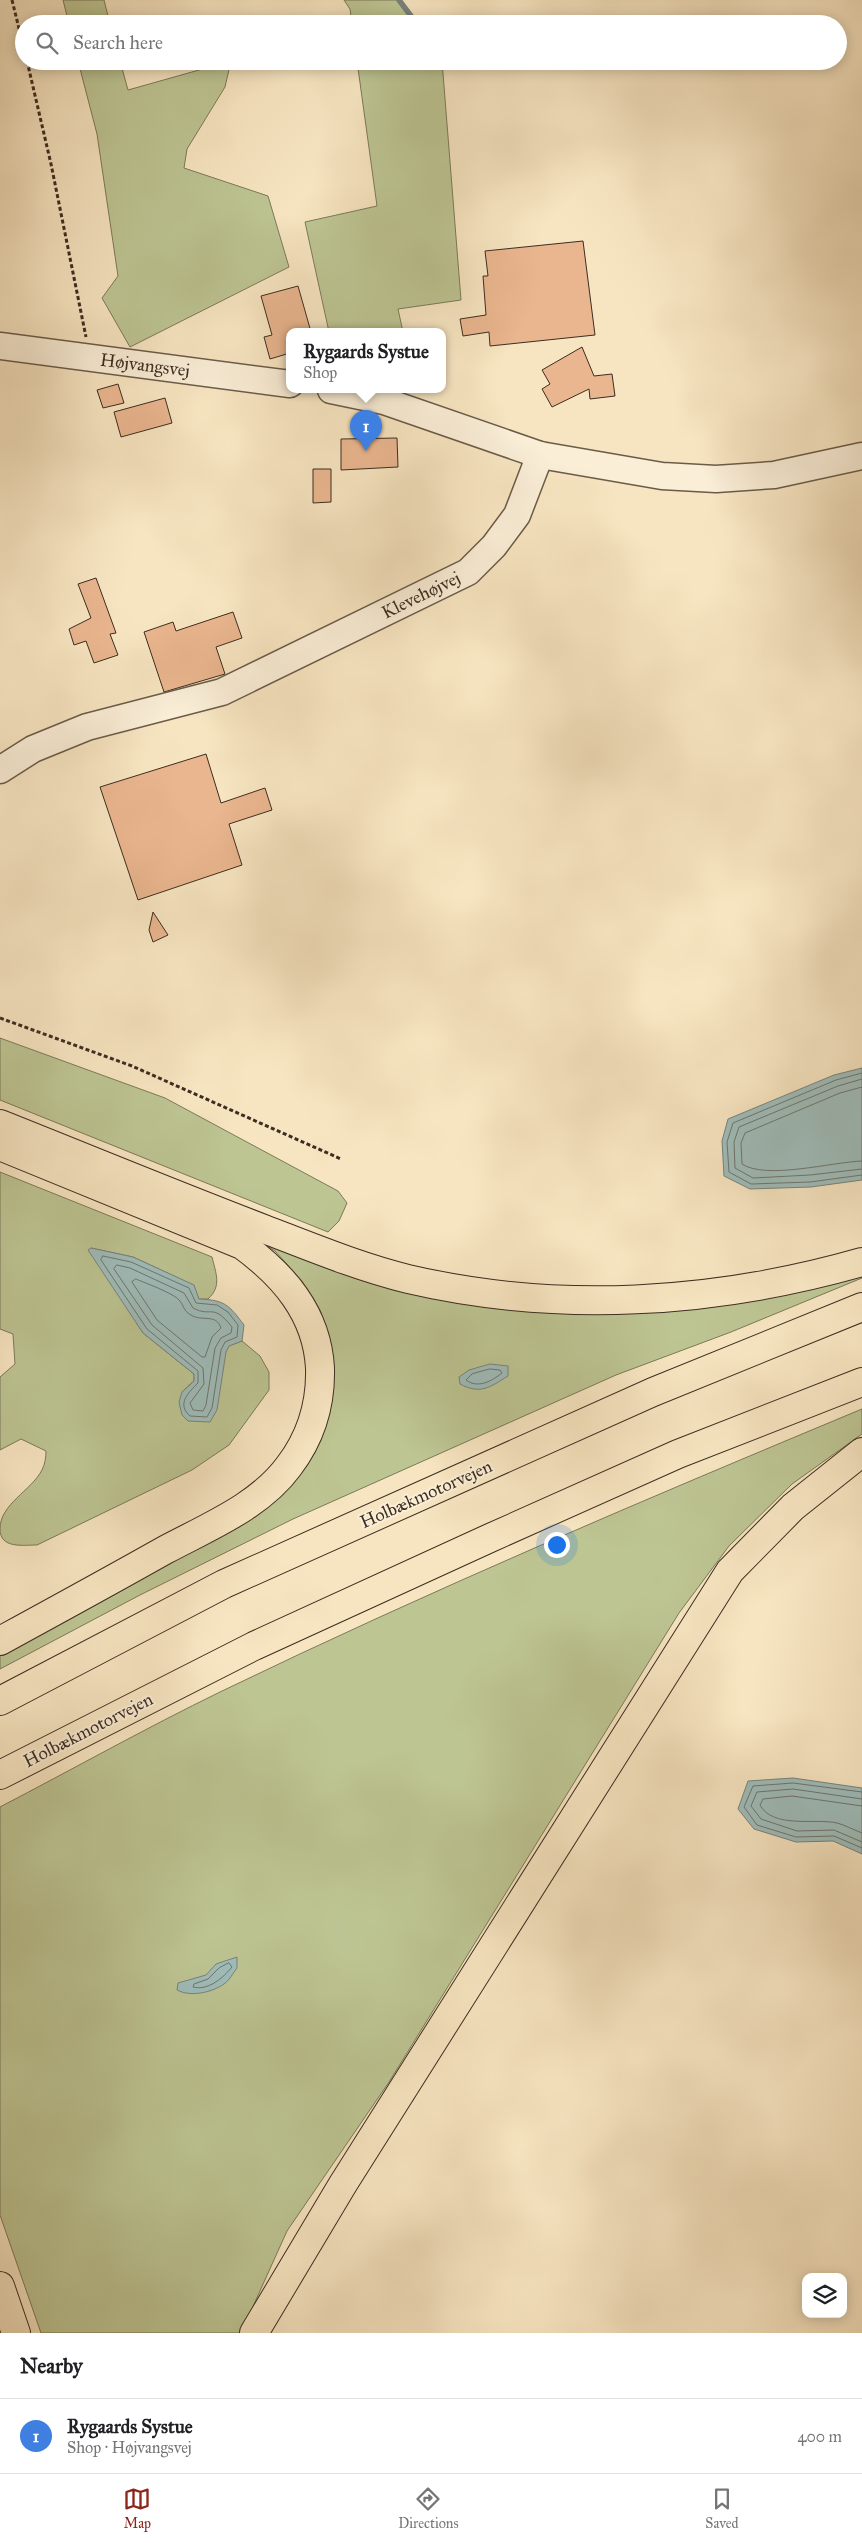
<!DOCTYPE html>
<meta charset="utf-8">
<style>
body{margin:0;font-family:"IM FELL Great Primer",serif;background:#f6f6f6;color:#202124}
.controls{position:absolute;right:15px;bottom:15px;display:grid;overflow:hidden;border-radius:10px;box-shadow:0 2px 12px #0003}
.controls button{width:45px;height:45px;display:grid;place-items:center;padding:0;border:0;border-bottom:1px solid #e0e0e0;background:#fff;color:#202124;font:25px sans-serif}
.you{position:absolute;left:556px;top:1544px;width:18px;height:18px;margin:-12px;border:4px solid #fff;border-radius:50%;background:#1a73e8;box-shadow:0 0 0 8px #1a73e833}
.badge{display:grid;place-items:center;width:32px;height:32px;border-radius:50%;background:#8f2418;color:#fff;font-size:16px;font-weight:700}
.pin{position:absolute;translate:-50% -41px;filter:drop-shadow(0 1px 2px #0008)}
.pin::after{content:'';position:absolute;top:26px;width:18px;height:15px;background:inherit;clip-path:polygon(0 0,100% 0,50% 100%)}
.popup{position:absolute;left:286px;top:328px;width:160px;height:65px;box-sizing:border-box;display:grid;place-content:center;border-radius:10px;background:#fff;filter:drop-shadow(0 1px 4px #0005);font-size:16px;white-space:nowrap;color:#757577}
.popup b{font-size:19px;color:#202124}
.popup::after{content:'';position:absolute;left:50%;top:100%;margin-left:-10px;border:10px solid transparent;border-top-color:#fff}
.list{margin:0;padding:0;list-style:none}
h2{display:flex;justify-content:space-between;align-items:center;height:65px;margin:0;padding:0 20px;font-size:21px}
h2 small{font-size:16px;font-weight:400;color:#757577}
.list li{display:grid;grid-template-columns:32px 1fr auto;gap:15px;align-items:center;box-sizing:border-box;height:75px;padding:0 20px;border-top:1px solid #e0e0e0}
.list b{display:block;font-size:19px;white-space:nowrap}
.list p{margin:0;font-size:16px;white-space:nowrap;color:#757577}
.list em{font-size:16px;font-style:normal;color:#757577}
.icon{flex:none;width:28px;height:28px;fill:none;stroke:currentColor;stroke-width:2;stroke-linecap:round;stroke-linejoin:round}
.map{position:relative;flex:none;width:862px;height:2333px;overflow:hidden}
.search{position:absolute;background:#fff;box-shadow:0 2px 12px #0003;left:15px;right:15px;top:15px;height:55px;display:flex;align-items:center;gap:12px;box-sizing:border-box;padding:0 18px;border-radius:28px;color:#757577;font-size:19px}
.sheet{height:140px;background:#fff}
nav{display:flex;justify-content:space-around;align-items:center;box-sizing:border-box;height:70px;border-top:1px solid #e0e0e0;background:#fff;font-size:14px;color:#757577}
nav a{display:grid;justify-items:center;gap:2px}
nav .on{color:#8f2418}
.map>svg:first-child{display:block}
.green{fill:#bdc593;stroke:#7c795a}
.water{fill:#9fbdbb;stroke:#77837d}
.lines{fill:none;stroke-linecap:round;stroke-linejoin:round}
.shore{stroke:#6e756e;stroke-width:1}
.stream{stroke:#77837d;stroke-width:5.5}
.building{fill:#eab68f;stroke:#3c2d21}
.minor-casing{stroke:#6b5b49;stroke-width:29}
.highway-casing{stroke:#3c2d21;stroke-width:30}
.path{stroke:#3c2d21;stroke-width:3;stroke-dasharray:4 2.5;stroke-linecap:butt}
.minor{stroke:#faeed7;stroke-width:26}
.highway{stroke:#f7e5c1;stroke-width:28}
.labels{text-anchor:middle;dominant-baseline:central;stroke-width:4;stroke-linejoin:round;paint-order:stroke}
.street-label{font-size:18px;fill:#3c2d21;stroke:#faeed7}
</style>
<div class="map">
<svg width="862" height="2333" viewBox="0 0 862 2333">
<rect width="100%" height="100%" fill="#f7e5c1"/>
<filter id="stains"><feTurbulence type="fractalNoise" baseFrequency=".004" numOctaves="4"/><feColorMatrix values="0 0 0 0 .2 0 0 0 0 .09 0 0 0 0 .02 0 0 0 .5 -.17"/></filter>
<radialGradient id="worn" r=".72"><stop offset=".6" stop-color="#630" stop-opacity="0"/><stop offset="1" stop-color="#630" stop-opacity=".3"/></radialGradient>
<g class="green">
<path d="M63,0H104L110,24H69Z"/>
<path d="M344,0H400L417,24H352L350,9Z"/>
<path d="M78,61H120L128,90L231,61L225,87L187,149L184,168L268,196L289,267L130,347L102,298L118,276L97,134Z"/>
<path d="M357,61H442L461,300L398,309L403,332H329L305,222L377,206Z"/>
<path d="M0,1038L165,1098L338,1191L347,1203L339,1221L328,1232L0,1100Z"/>
<path d="M0,1172L212,1257C216,1274 222,1286 208,1299H199L193,1285L133,1257L91,1248L143,1333L194,1374V1381L182,1392L226,1352L228,1346L242,1341L260,1356L269,1372V1390L229,1445L192,1470L37,1545C23,1545 0,1549 0,1529C0,1504 31,1491 42,1470C45,1464 46,1457 46,1451L21,1439L0,1450V1377L15,1364L13,1334L0,1329Z"/>
<path d="M245,1232L525,1308L862,1269V1278L731,1332L616,1375L293,1519L140,1595L0,1669V1650L218,1536L323,1428L333,1389L332,1349L320,1310L302,1281L275,1251Z"/>
<path d="M862,1409V1434L792,1484L729,1546L679,1613L389,2082L287,2231L241,2333H41L0,2215V1807C73,1769 146,1728 220,1692C431,1590 646,1499 862,1409Z"/>
</g>
<g class="water">
<path d="M862,1068V1180L811,1187L750,1189L724,1176L722,1141L728,1119L834,1075Z"/>
<path d="M91,1248L133,1257L194,1285L199,1299C225,1300 229,1305 244,1325L242,1341L229,1346L226,1352L217,1410L210,1422L188,1421L182,1415L179,1402L182,1392L194,1381V1374L143,1333L88,1250Z"/>
<path d="M490,1364L508,1366V1376C490,1387 481,1395 460,1384L459,1377L469,1370Z"/>
<path d="M793,1778L862,1788V1854L833,1841L796,1842L754,1829L738,1809L748,1781Z"/>
<path d="M237,1957V1968C233,1973 229,1981 224,1984C211,1993 190,1997 177,1990L178,1983L206,1975L216,1964Z"/>
</g>
<g class="lines">
<g class="shore">
<path d="M862,1073L836,1080L733,1123L727,1142L729,1172L751,1184L810,1182L862,1175"/>
<path d="M862,1079L838,1086L739,1127L734,1142L735,1168L753,1178L810,1175L862,1169"/>
<path d="M862,1087L840,1093L745,1133L741,1143L742,1164C766,1180 832,1162 862,1161"/>
<path d="M103,1256L131,1262L189,1288L196,1303L217,1305L228,1312L238,1325L237,1337L225,1342L221,1350L212,1408L207,1417L190,1416C176,1404 189,1392 198,1383V1371L147,1329L101,1260Z"/>
<path d="M117,1265L130,1268L184,1293L193,1308C212,1318 212,1302 232,1327L231,1333L221,1338L215,1348L206,1405L203,1411L193,1410L190,1403L204,1384L203,1368L152,1325L114,1269Z"/>
<path d="M136,1279C145,1283 173,1293 179,1300C184,1305 183,1311 191,1315C202,1322 216,1313 221,1328L212,1337L205,1357H202L157,1320L132,1282Z"/>
<path d="M490,1369L500,1370L502,1373C492,1381 478,1389 466,1380L472,1374Z"/>
<path d="M862,1792L793,1783L753,1786L744,1807L757,1825L796,1837L834,1836L862,1848"/>
<path d="M862,1799L793,1789L757,1792L751,1806L761,1819L797,1831L834,1830L862,1842"/>
<path d="M862,1806L792,1796L763,1799L760,1805C773,1829 816,1818 837,1823C845,1825 854,1830 862,1833"/>
<path d="M229,1963L232,1967C223,1978 208,1991 193,1987L194,1984L208,1979L219,1968Z"/>
</g>
<g class="stream">
<path d="M399,0L417,24"/>
<path d="M602,61L630,66"/>
</g>
</g>
<g class="building">
<path d="M583,241L595,335L490,346L489,332L463,336L460,319L486,315L483,276H488L485,251Z"/>
<path d="M298,286L311,332H290V353L270,359L264,337L272,335L261,296Z"/>
<path d="M582,347L594,376L612,374L615,396L590,399L589,389L552,407L542,389L550,384L542,370Z"/>
<path d="M118,384L124,403L103,408L97,390Z"/>
<path d="M165,398L172,423L121,437L114,412Z"/>
<path d="M397,438L398,467L341,470V439Z"/>
<path d="M313,469H331V502L313,503Z"/>
<path d="M96,578L116,633L110,634L118,655L94,663L86,641L74,645L69,629L91,618L78,584Z"/>
<path d="M233,612L242,638L216,647L225,674L164,692L144,632L173,622L176,631Z"/>
<path d="M206,754L221,803L265,788L272,810L229,824L242,865L138,900L100,787Z"/>
<path d="M153,912L168,935L153,942L149,930Z"/>
</g>
<g class="lines">
<defs>
<g id="minor">
<path d="M0,346L290,384"/>
<path d="M331,390L384,401L540,455L662,476L716,479L774,475L862,456"/>
<path d="M0,770L33,749L87,727L222,692L468,572L494,546L517,515L540,455"/>
</g>
<g id="highway">
<path d="M0,1124C88,1159 175,1195 264,1229C311,1247 359,1267 408,1279C558,1314 715,1304 862,1262"/>
<path d="M0,1146L242,1245C283,1275 317,1313 320,1368C321,1404 311,1437 289,1466C260,1506 208,1527 165,1550C110,1581 55,1611 0,1641"/>
<path d="M0,1701L224,1584L653,1392L862,1307"/>
<path d="M0,1775L254,1646L490,1538L678,1454L862,1382"/>
<path d="M0,2286L16,2333"/>
<path d="M254,2333L343,2184L730,1571L793,1507L862,1452"/>
</g>
</defs>
<use href="#minor" class="minor-casing"/>
<use href="#highway" class="highway-casing"/>
<g class="path">
<path d="M12,0L24,49"/>
<path d="M27,61L51,164L86,337"/>
<path d="M0,1018L132,1066L341,1159"/>
</g>
<use href="#minor" class="minor"/>
<use href="#highway" class="highway"/>
</g>
<g class="labels">
<g class="street-label">
<text transform="translate(145 365) rotate(7)">Højvangsvej</text>
<text transform="translate(421 595) rotate(-26)">Klevehøjvej</text>
<text transform="translate(426 1494) rotate(-24)">Holbækmotorvejen</text>
<text transform="translate(88 1730) rotate(-27)">Holbækmotorvejen</text>
</g>
</g>
<rect width="100%" height="100%" filter="url(#stains)"/>
<rect width="100%" height="100%" fill="url(#worn)"/>
</svg>
<div class="controls">
<button><svg class="icon" aria-label="layers" viewBox="0 0 24 24"><path d="M12 4l9 5-9 5-9-5zM3 14l9 5 9-5"/></svg></button>
</div>
<div class="you"></div>
<div class="pin badge" style="left:366px;top:451px;background:#3f7fe0">1</div>
<div class="popup"><b>Rygaards Systue</b>Shop</div>
<div class="search"><svg class="icon" aria-label="search" viewBox="0 0 24 24"><circle cx="10" cy="10" r="6"/><path d="M15 15l6 6"/></svg>Search here</div>
</div>
<section class="sheet">
<h2>Nearby<small></small></h2>
<ul class="list">
<li><span class="badge" style="background:#3f7fe0">1</span><div><b>Rygaards Systue</b><p>Shop · Højvangsvej</p></div><em>400 m</em></li>
</ul>
</section>
<nav>
<a class="on"><svg class="icon" aria-label="map" viewBox="0 0 24 24"><path d="M3 6l6-2 6 2 6-2v14l-6 2-6-2-6 2zM9 4v14M15 6v14"/></svg>Map</a>
<a><svg class="icon" aria-label="directions" viewBox="0 0 24 24"><path d="M12 3l9 9-9 9-9-9zM9 14v-3h6M13 9l2 2-2 2"/></svg>Directions</a>
<a><svg class="icon" aria-label="saved" viewBox="0 0 24 24"><path d="M7 4h10v16l-5-4-5 4z"/></svg>Saved</a>
</nav>
